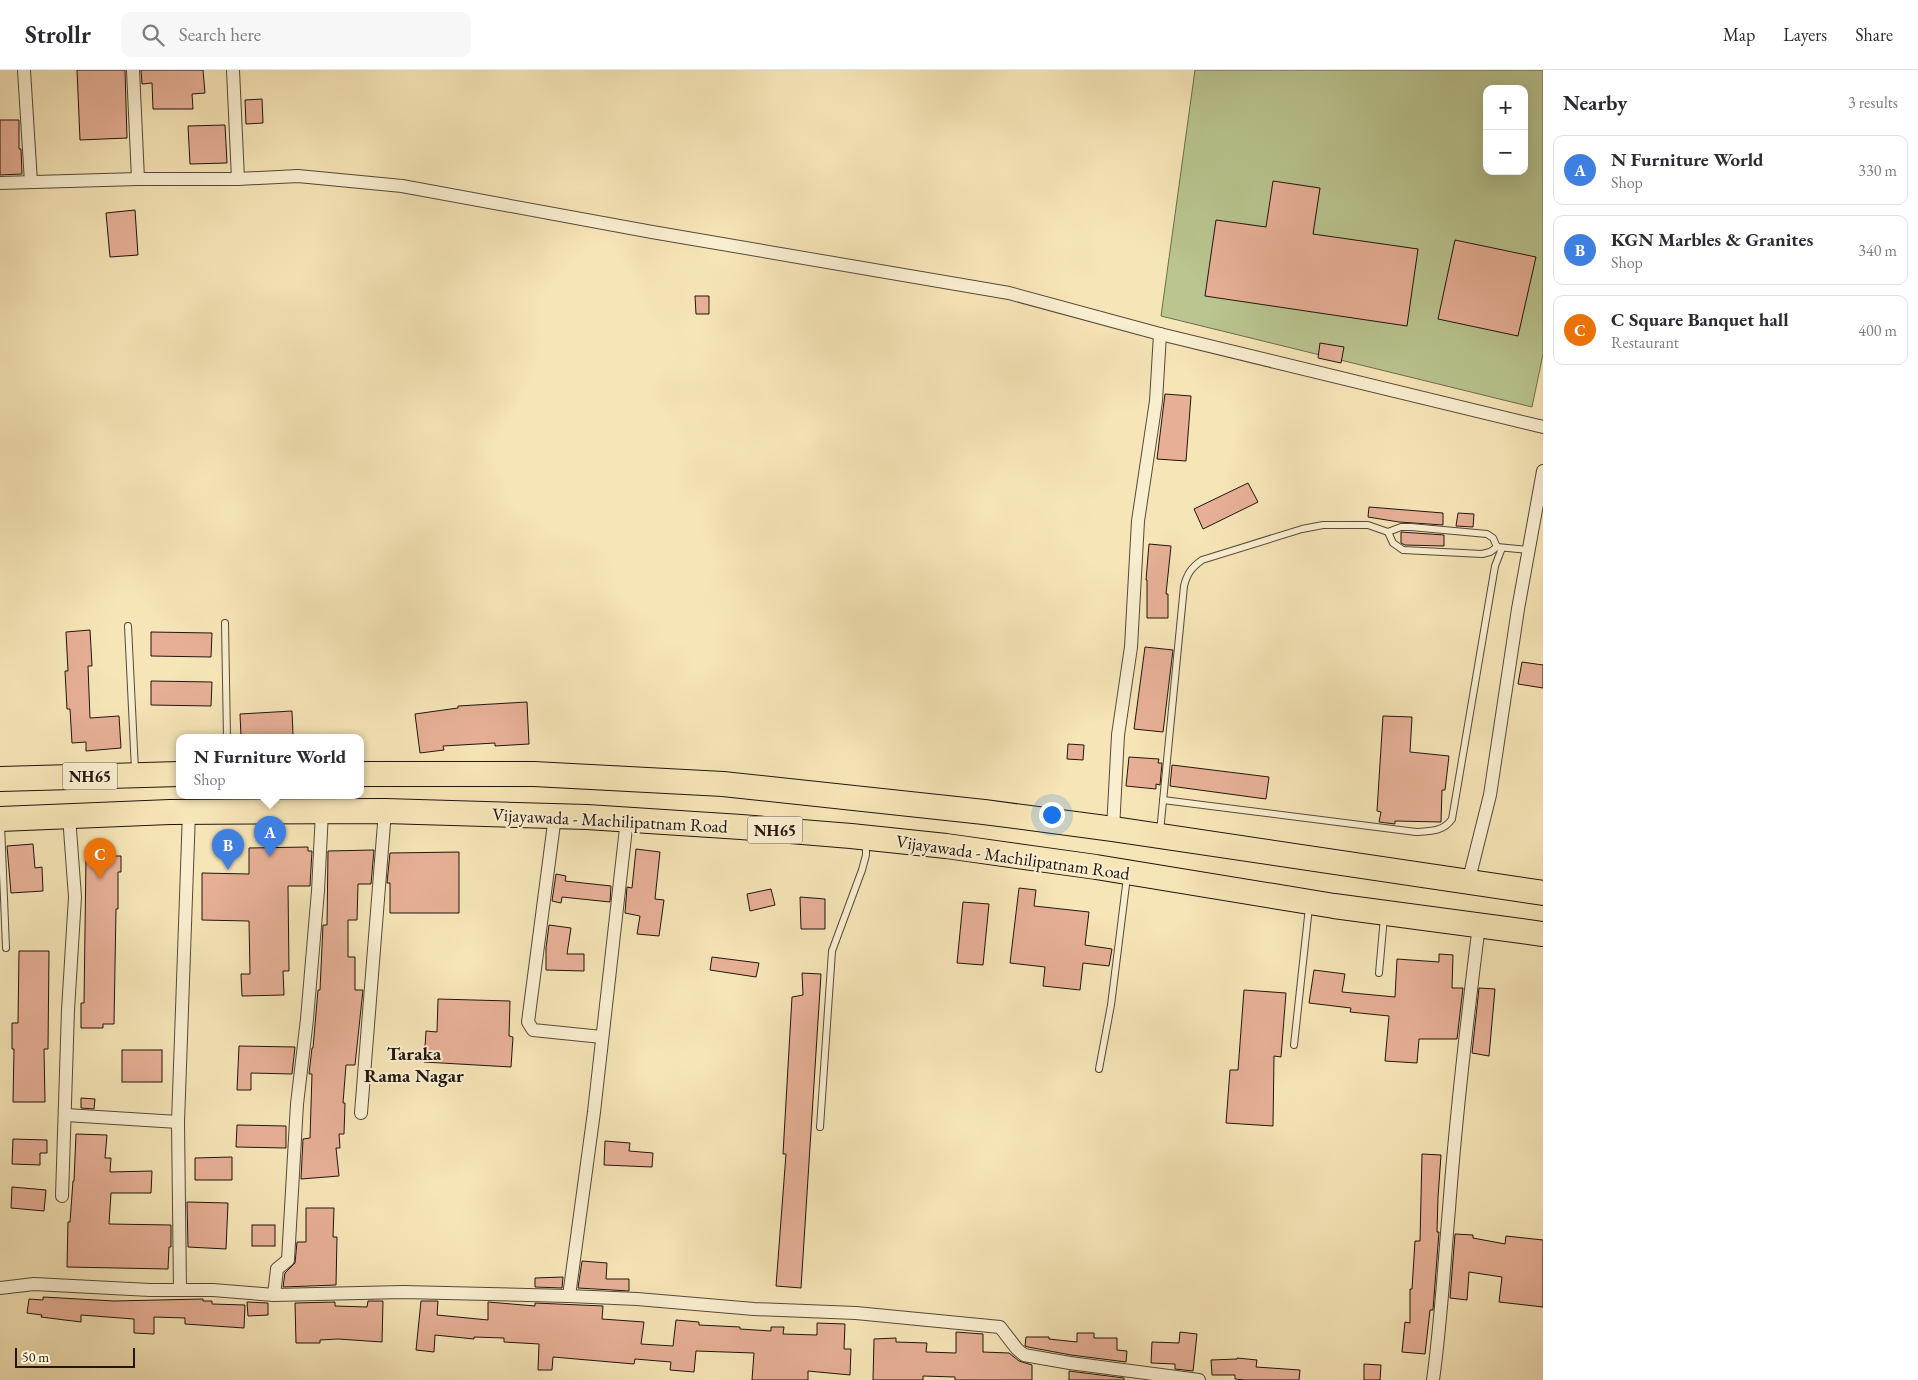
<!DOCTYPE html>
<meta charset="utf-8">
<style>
body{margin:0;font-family:"EB Garamond",serif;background:#f7f7f7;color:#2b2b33}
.controls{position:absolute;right:15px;top:15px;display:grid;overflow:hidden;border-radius:10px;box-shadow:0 5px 20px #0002}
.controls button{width:45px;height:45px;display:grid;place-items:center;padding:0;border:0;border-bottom:1px solid #e1e1e2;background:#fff;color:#2b2b33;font:25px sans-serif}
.scale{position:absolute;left:15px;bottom:12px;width:120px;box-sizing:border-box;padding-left:5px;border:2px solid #21150c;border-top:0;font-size:14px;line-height:18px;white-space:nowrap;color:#21150c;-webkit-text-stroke:4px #f9eed0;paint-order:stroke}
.you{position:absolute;left:1051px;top:744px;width:18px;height:18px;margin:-12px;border:4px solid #fff;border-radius:50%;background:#1a73e8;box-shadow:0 0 0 8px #1a73e833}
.badge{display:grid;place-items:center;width:32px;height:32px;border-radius:50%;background:#8f2418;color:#fff;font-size:16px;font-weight:700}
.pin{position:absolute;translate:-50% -41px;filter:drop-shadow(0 1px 2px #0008)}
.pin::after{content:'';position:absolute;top:26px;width:18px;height:15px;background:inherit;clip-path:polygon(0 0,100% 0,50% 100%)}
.popup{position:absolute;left:176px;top:664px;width:188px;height:65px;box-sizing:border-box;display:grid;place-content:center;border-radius:10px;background:#fff;filter:drop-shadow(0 1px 4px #0005);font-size:16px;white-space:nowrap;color:#7c7c81}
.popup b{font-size:19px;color:#2b2b33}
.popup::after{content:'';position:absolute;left:50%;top:100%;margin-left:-10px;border:10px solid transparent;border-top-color:#fff}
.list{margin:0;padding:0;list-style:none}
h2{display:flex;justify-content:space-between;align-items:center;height:65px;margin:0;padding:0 20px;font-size:21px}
h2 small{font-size:16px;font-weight:400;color:#7c7c81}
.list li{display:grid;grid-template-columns:32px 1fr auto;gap:15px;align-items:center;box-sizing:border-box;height:70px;margin:0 10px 10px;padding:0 10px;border:1px solid #e1e1e2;border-radius:10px}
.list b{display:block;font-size:19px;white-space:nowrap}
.list p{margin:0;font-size:16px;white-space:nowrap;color:#7c7c81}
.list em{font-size:16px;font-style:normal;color:#7c7c81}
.icon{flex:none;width:28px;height:28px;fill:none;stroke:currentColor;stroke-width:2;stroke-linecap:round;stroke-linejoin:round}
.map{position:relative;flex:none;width:1543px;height:1310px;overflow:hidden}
header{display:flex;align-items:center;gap:30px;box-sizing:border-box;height:70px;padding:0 25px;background:#fff;border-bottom:1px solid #e1e1e2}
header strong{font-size:24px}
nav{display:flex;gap:28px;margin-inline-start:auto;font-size:18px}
.search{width:350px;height:45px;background:#f7f7f7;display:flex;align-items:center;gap:12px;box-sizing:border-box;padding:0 18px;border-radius:10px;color:#7c7c81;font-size:19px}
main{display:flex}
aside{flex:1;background:#fff}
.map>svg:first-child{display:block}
.green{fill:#bac590;stroke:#6e6d4e;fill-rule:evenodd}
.building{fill:#e7b096;stroke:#21150c}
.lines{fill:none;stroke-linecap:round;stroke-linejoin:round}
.lane-casing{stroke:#564937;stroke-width:8}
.street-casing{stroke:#564937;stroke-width:14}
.highway-casing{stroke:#21150c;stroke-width:26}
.lane{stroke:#f9eed0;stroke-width:6}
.street{stroke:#f9eed0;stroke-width:12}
.highway{stroke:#f6e5b7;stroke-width:24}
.labels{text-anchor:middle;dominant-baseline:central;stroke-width:4;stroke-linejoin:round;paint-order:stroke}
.shield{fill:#f9eed0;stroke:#625647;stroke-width:1}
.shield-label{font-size:16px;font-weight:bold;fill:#21150c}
.street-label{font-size:18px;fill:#21150c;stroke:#f9eed0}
.neighbourhood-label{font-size:19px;font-weight:bold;fill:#21150c;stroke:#f9eed0}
</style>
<header>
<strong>Strollr</strong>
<div class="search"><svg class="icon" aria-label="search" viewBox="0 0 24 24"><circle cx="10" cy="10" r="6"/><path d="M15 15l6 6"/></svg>Search here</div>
<nav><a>Map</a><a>Layers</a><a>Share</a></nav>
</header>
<main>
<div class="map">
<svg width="1543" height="1310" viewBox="0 0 1543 1310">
<rect width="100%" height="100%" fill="#f6e5b7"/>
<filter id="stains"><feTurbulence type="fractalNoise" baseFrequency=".004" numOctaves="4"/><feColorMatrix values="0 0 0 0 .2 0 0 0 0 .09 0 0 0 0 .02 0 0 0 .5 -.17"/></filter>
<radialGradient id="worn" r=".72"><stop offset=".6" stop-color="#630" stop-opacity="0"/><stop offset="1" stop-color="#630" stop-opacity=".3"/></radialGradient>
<path class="green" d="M1195,0H1543V284L1532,337L1161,246ZM1487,19H1524V101H1487Z"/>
<g class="building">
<path d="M77,0H125L127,68L80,70Z"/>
<path d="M141,0H203L205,23L192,24L193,39H153L152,13L142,14Z"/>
<path d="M262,29L263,53L246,54L245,30Z"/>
<path d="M0,50H19V79H21L22,104L0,105Z"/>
<path d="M225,55L227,93L190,94L188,56Z"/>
<path d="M1273,111L1320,118L1313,164L1418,179L1407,256L1205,226L1216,150L1266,157Z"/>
<path d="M135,140L138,185L110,187L106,143Z"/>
<path d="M1455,170L1536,187L1518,266L1438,249Z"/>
<path d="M695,226H709V244H696Z"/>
<path d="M1320,273L1344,277L1341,293L1318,288Z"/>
<path d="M1165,324L1191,326L1186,391L1157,389Z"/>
<path d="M1248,413L1258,432L1203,459L1194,439Z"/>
<path d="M1369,437L1443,443V455L1399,452L1368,447Z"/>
<path d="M1458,443L1474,444L1473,457L1456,456Z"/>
<path d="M1401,462L1444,465V476L1405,475L1401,473Z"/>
<path d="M1149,474L1171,476L1166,524H1168V548H1147V510H1146Z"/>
<path d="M90,560L92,596H88L90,648L119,646L121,678L86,681V672L72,673L70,639H67L65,601H68L66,562Z"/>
<path d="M151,562L212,563L211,587L151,586Z"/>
<path d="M1145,577L1173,580L1163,662L1134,659Z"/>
<path d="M1522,592L1543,595V618L1518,614Z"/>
<path d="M151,611L212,612L211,636L151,635Z"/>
<path d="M527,632L529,674L495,676V673L443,676L444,680L420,683L415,644L458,638V636Z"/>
<path d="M292,641L293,665L241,667L240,644Z"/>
<path d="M1383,646L1412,647L1410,682L1449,686L1445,720H1442L1441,752L1395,751V754L1379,752L1381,742L1377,741Z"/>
<path d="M1068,674L1084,675L1083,690L1067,689Z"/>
<path d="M1129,687L1159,689L1158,693H1162L1160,715L1156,714V719L1126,716Z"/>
<path d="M1172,695L1269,707L1266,729L1170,716Z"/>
<path d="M33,774L35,798L42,797L43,821L11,823L7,776Z"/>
<path d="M308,777V781H312L310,816H288L289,901H283L284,925L242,926L241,904H250L249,851L202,850V803L249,804V778Z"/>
<path d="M636,779L660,782L655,829L664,830L659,866L637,864L640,846L625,843L627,817L632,818Z"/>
<path d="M374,780L371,814H358L357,850H348V887H355V920H363L355,995H346L343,1033H345L344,1064H339L340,1078H336L339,1106L301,1109L303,1069L310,1068L312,1004H309L312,978H313L318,920H320L323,855H327L328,781Z"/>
<path d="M459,782V843H390V813H387L390,783Z"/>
<path d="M86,786H121V802H118V839H116L114,954H103V958H81V933H84Z"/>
<path d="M556,804L566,806L565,811L611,816L610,832L562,827L561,833L552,831Z"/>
<path d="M1019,818L1036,820L1034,836L1089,842L1085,875L1112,879L1109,896L1083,893L1080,920L1043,916L1045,897L1010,893Z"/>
<path d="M771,819L775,835L750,841L747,824Z"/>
<path d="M800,827L825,829V859H801Z"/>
<path d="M963,832L989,834L983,895L957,893Z"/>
<path d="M549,855L571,858L567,884H584V901L546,900V878Z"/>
<path d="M19,881H49L48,979H44L45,1032H13L14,979H12V953H18Z"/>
<path d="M1439,884L1453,885L1452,918H1463L1457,969H1419L1417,993L1385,991L1389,946L1350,942L1351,938L1309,933L1314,900L1345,904L1342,922L1395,927L1397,889L1439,892Z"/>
<path d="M712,887L759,893L756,907L710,900Z"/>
<path d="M802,903L821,904L801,1218L776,1216L786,1084H783L792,927L803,925Z"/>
<path d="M1479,918L1495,919L1489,986L1472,983Z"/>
<path d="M1244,920L1286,923L1281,987L1274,986L1273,1056L1226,1053L1230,1000H1238Z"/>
<path d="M438,929L510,931L509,966L513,967L511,997L424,992L426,961L437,962Z"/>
<path d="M239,976L295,977L292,1004L251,1003V1020H237Z"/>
<rect x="122" y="980" width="40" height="32"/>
<path d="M81,1028L95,1029L94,1039L81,1038Z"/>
<path d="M237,1055L286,1056V1078L236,1077Z"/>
<path d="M76,1064L107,1065L105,1088H111L110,1102L152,1101L151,1123H111L109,1154L171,1155V1177H169L168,1199L67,1197L68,1152H70L73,1111H74Z"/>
<path d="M13,1069L47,1070V1083H40V1095L12,1094Z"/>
<path d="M605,1071L630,1073L629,1081L653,1083L652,1097L604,1095Z"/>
<path d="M1422,1084L1441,1085L1438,1127L1437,1162H1439L1433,1240H1430L1425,1284L1402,1282L1405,1252L1410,1253V1219H1412L1415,1171H1420Z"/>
<path d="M232,1087V1110H195V1088Z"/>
<path d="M12,1117L46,1120L44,1141L11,1138Z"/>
<path d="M187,1132L228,1133L226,1179L188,1177Z"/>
<path d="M306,1138H334L333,1167H337L336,1215L283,1217L285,1203L295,1193L297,1172H306Z"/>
<rect x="252" y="1155" width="23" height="21"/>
<path d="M1455,1164L1473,1165V1168L1505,1174L1506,1166L1543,1170V1237L1499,1232L1502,1207L1469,1202L1467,1230L1450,1228Z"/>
<path d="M582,1191L607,1193L606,1209H629V1221L578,1218Z"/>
<path d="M563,1207L562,1218L535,1217V1208Z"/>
<path d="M43,1227L114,1231L203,1229V1231H212V1234L245,1235L244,1258L185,1254V1248L154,1247V1264L134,1263V1249L81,1245V1252L41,1247L42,1245L27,1243L29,1229L43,1230Z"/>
<path d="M368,1231H383L382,1272L338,1269L320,1270V1273H296L295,1233L335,1232V1236L367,1237Z"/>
<path d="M421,1231H438L437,1245L488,1250V1232L535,1236V1233L603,1236L602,1249L644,1252L641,1274L673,1276L676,1250L699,1252V1255L740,1257V1259L771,1261V1257H784L783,1264L817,1265V1253L845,1254L844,1279H851L850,1305L808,1301V1310H752L754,1283L696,1281L694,1302L670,1300L671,1292L635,1289L634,1294L553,1287L552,1300H538L539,1274L504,1272V1268L474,1267V1269L435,1265L434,1282L416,1280Z"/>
<path d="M247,1232L268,1233V1245L248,1246Z"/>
<path d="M956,1262L983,1264V1282L1009,1283L1019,1291L1032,1295V1310H955V1307L923,1306V1310H873L874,1269L896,1268V1272L927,1273L926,1282L956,1283Z"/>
<path d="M1180,1262L1197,1264L1193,1301L1175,1299V1294L1151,1293L1152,1272L1179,1273Z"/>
<path d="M1077,1263H1094V1268H1117V1280L1127,1281L1126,1292L1071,1285L1028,1277L1025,1276L1026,1267H1049V1269L1077,1272Z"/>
<path d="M1237,1288L1257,1290L1256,1297L1300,1300L1299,1310H1245L1235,1309V1305H1212L1211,1290L1237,1289Z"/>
<path d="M1364,1294L1381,1295L1380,1310H1364Z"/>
<path d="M1069,1301L1124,1308V1310H1069Z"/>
</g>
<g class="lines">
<defs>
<g id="lane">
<path d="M1388,462L1393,473L1403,480L1482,484L1490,482L1497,477L1528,480"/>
<path d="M225,553L227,668"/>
<path d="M128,556L135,700"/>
<path d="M1163,730L1416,762C1430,761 1443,762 1452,749L1495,496L1502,478"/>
<path d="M1,754L6,878"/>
<path d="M1160,762L1184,516C1187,504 1191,498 1202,490L1302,459L1323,455H1368L1388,462L1401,457H1411L1487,464L1493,468L1497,477"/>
<path d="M1379,903L1384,847"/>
<path d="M1294,975L1309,837"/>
<path d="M1099,999L1111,935L1127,807"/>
<path d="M820,1057L832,881L862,800L866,785V772"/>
</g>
<g id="street">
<path d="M24,0L31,112"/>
<path d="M133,0L138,109"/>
<path d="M233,0L238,109"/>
<path d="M0,113L138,109H238L298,106L402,116L652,162L1009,223L1160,264L1543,357"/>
<path d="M555,746L528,952L533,960L602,967"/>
<path d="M1113,759L1118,665L1131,577L1138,451L1156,331L1160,264"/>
<path d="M1468,813L1490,725L1518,539L1543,401"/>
<path d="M361,1043L385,741"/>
<path d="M66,1045L178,1052"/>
<path d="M62,1126L68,940L75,827L69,746"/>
<path d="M0,1218L34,1214L150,1220H213L274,1225L403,1222L569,1226L637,1229L754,1239L856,1243L1000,1257L1017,1279L1024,1285L1070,1293L1199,1310"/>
<path d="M180,1220L178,1052L189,742"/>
<path d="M274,1225L277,1199L288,1190L297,1034L307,949L318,821L322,742"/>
<path d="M569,1226L594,1042L627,749"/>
<path d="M1433,1310C1441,1253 1444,1196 1449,1139C1456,1044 1467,950 1479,855"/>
</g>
<g id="highway">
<path d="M360,704H534L723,714L984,742L1113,759L1543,823"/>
<path d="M0,709L180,704"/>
<path d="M0,749L170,742L385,741L587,747L741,757L851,766L946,776L1096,797L1334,836L1543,864"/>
</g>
</defs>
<use href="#lane" class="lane-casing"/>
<use href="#street" class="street-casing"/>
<use href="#highway" class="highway-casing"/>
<use href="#lane" class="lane"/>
<use href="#street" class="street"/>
<use href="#highway" class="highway"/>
</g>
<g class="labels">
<g class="shield">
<rect x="62.5" y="692.5" width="55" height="27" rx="4"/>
<rect x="747.5" y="746.5" width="55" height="27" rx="4"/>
</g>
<g class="shield-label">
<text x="90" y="706">NH65</text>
<text x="775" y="760">NH65</text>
</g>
<g class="street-label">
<text transform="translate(610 750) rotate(3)">Vijayawada - Machilipatnam Road</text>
<text transform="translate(1013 787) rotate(8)">Vijayawada - Machilipatnam Road</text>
</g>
<g class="neighbourhood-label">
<text x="414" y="983">Taraka<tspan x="414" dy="22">Rama Nagar</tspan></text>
</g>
</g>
<rect width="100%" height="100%" filter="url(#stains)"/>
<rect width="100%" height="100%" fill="url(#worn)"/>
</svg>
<div class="controls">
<button>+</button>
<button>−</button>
</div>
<div class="scale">50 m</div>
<div class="you"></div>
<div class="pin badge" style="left:270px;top:787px;background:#3f7fe0">A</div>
<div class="popup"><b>N Furniture World</b>Shop</div>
<div class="pin badge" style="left:228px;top:800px;background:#3f7fe0">B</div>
<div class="pin badge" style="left:100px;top:809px;background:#e8710a">C</div>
</div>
<aside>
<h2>Nearby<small>3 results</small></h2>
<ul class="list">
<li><span class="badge" style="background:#3f7fe0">A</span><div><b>N Furniture World</b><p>Shop</p></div><em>330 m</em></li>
<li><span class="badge" style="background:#3f7fe0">B</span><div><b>KGN Marbles &amp; Granites</b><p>Shop</p></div><em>340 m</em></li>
<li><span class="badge" style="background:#e8710a">C</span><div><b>C Square Banquet hall</b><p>Restaurant</p></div><em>400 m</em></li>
</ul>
</aside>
</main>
